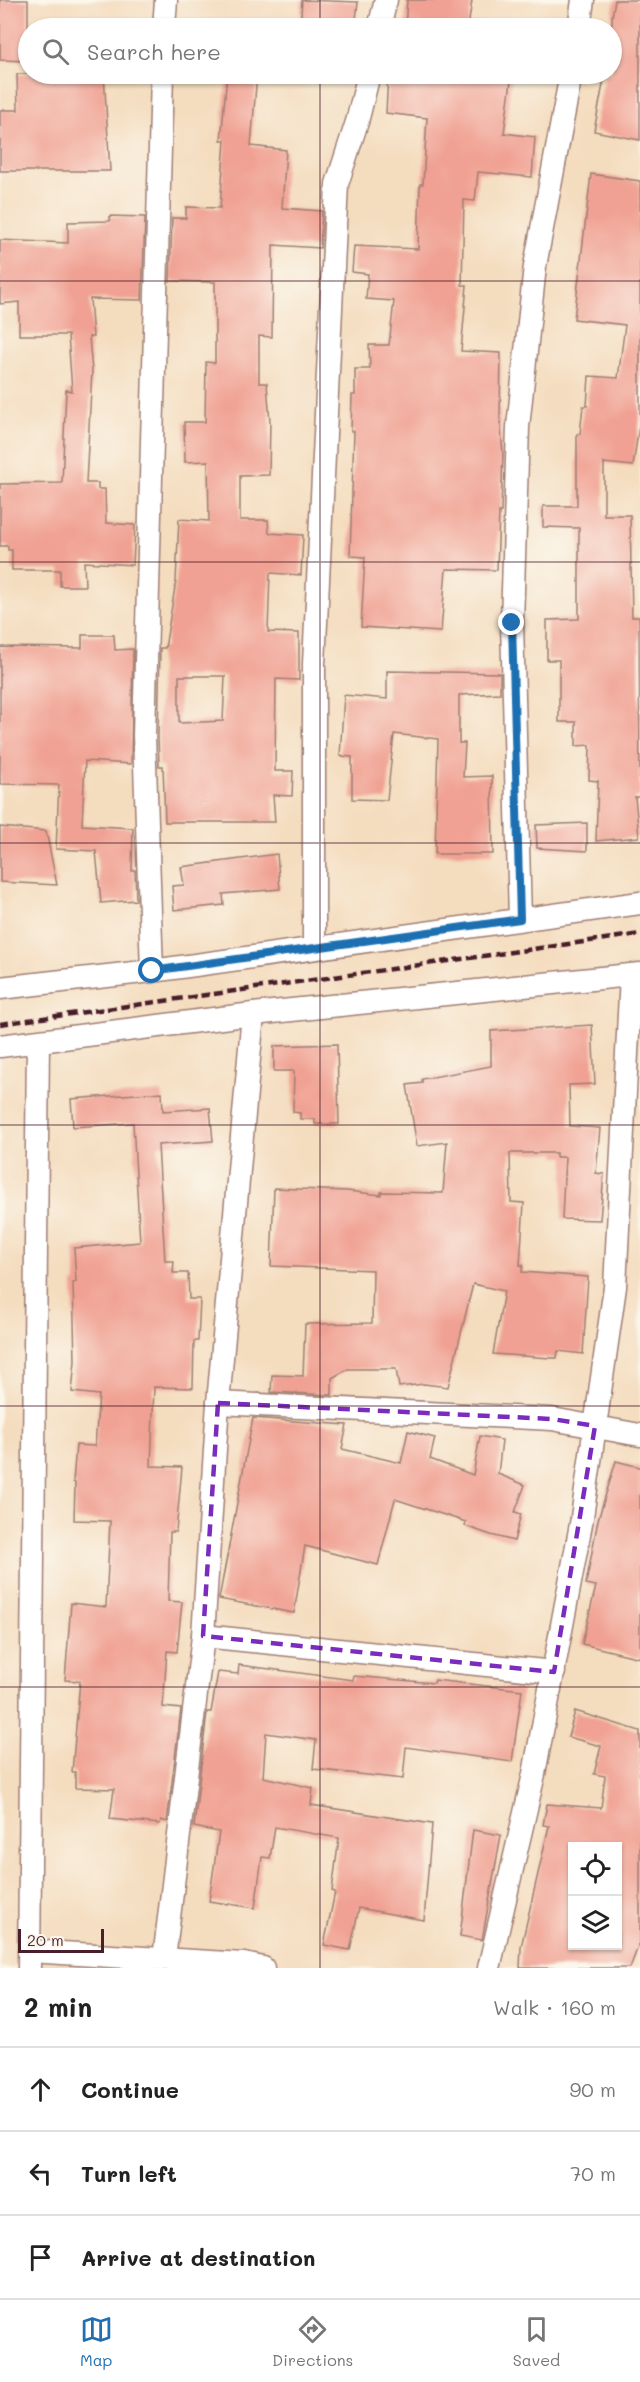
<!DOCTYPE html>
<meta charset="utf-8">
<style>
body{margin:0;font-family:Mali,sans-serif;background:#f2f2f2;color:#222}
.controls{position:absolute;right:18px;bottom:18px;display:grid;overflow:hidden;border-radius:0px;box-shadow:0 2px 4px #0004}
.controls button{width:54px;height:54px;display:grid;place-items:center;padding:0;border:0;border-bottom:2px solid #e0e0e0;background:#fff;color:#222;font:30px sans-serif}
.scale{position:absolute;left:18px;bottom:15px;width:86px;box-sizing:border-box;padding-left:6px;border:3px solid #4a1f2b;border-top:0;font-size:16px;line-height:21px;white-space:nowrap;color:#4a1f2b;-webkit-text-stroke:4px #fbf7ec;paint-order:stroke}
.stop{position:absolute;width:18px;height:18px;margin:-14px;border:4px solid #1f6fb2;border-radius:50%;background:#fff}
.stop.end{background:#1f6fb2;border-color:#fff;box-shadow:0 2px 6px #0008}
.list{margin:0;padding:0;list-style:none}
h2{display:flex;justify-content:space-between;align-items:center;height:78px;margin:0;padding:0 24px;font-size:26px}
h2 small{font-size:20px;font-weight:400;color:#767676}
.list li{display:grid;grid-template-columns:39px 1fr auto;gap:18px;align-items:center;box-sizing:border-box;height:84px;padding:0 24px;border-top:2px solid #e0e0e0}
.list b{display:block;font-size:22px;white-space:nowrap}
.list em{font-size:20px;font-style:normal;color:#767676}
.icon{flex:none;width:33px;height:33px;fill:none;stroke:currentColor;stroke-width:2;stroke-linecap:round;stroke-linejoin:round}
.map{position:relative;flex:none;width:640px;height:1968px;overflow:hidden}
.search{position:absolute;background:#fff;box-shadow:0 2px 4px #0004;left:18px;right:18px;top:18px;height:66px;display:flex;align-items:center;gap:15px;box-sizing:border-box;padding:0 21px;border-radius:33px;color:#767676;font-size:22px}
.sheet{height:330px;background:#fff}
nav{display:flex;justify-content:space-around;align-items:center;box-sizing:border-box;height:84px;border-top:2px solid #e0e0e0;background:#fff;font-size:16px;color:#767676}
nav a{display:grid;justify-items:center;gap:3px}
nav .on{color:#1f6fb2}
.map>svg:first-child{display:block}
.building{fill:#f0a193;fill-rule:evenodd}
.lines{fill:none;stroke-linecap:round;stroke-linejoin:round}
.minor-casing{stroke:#9f7e74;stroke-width:25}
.minor{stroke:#fff;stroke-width:22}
.rail{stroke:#4a1f2b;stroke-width:4.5;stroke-dasharray:9 4.5;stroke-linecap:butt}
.route{stroke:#1f6fb2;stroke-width:8}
.marked{fill:none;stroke:#7b2cbf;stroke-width:4.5;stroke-dasharray:12 8;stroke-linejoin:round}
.grid{fill:none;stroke:#4a1f2b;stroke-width:1.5;stroke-opacity:0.55}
</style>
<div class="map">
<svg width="640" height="1968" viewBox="0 0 640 1968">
<rect width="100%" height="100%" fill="#fbf7ec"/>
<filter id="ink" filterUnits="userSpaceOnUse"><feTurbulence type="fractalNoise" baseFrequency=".0167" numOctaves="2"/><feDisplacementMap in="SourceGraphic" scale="12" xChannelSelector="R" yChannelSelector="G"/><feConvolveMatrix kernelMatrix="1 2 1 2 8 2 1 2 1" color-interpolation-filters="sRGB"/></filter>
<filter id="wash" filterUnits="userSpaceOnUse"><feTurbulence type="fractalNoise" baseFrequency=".008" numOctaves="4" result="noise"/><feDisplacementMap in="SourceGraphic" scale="24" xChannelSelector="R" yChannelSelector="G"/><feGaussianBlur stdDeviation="1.35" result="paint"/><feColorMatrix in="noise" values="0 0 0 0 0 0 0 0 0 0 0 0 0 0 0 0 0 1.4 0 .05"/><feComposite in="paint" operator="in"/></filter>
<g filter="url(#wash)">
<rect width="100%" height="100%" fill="#f4dcbe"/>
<g id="blocks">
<g class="building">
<path d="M0,0H28V61L0,60Z"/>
<path d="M302,0L358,2L355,28H300Z"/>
<path d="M407,0H472L468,28H405Z"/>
<path d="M615,0H640V140L594,131L605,74H612V17Z"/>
<path d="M17,74H104L110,171H0V110H18Z"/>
<path d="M227,74H257L251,146L286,150L282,208L322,211L320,248L273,245L272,337L259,336V383H267L270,422L269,475L240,476V520H268L269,533L303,535L301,575L270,573L268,632L299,633V680L276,679L275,771H293L292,796L273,795L275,822H165L163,766H159L158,735L160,648H165L176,581L179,519L209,521L208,461L185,462L184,422H205L206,362L215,363V282L170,281L172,218H186V207L220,208L225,140H221ZM179,676H225L223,721L179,723Z"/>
<path d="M388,74H512L504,133L535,137L532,177L478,172L475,201L464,200L462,285H467L461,351L501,353L500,417L503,454L501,512H499L497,570L446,569L441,632L361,627L365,557L350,556L354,431H351L352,395H355V369H370L369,345H389L394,301L366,299L368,274L352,272L354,246L418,249L420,184H423L427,118L386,113Z"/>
<path d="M591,174L640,181V419L633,466L604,463V515H630L632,617H639L640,797H635L639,837L596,841L598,781L589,780L590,745L576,746V722H559V660H547V620L579,619V528L543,527V506H577V434H580L583,406H587L589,376L618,378L625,325L574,319Z"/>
<path d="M110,216L145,217L142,300L90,299L93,337H89L92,371L86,483H98V489H105L106,523L135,525L133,565L84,562L85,586H60V570H12V550H8V546H0V484L62,483L66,390L72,391L68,335H19V302L0,304V240L68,243V222L110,221Z"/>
<path d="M82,635H114L115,650L133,649L131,764L85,761L82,825L133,828L132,871L135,870L136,900L101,903L96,851L56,849L59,785L0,784V647L82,648Z"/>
<path d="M387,671L500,673V693L459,695V743H465L463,777L492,776L493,854H435L438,739L394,734L387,800L352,799V757L340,756L344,695L387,699Z"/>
<path d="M587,823V851L537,848L536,825Z"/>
<path d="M0,827L46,831L57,885L0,882Z"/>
<path d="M277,854L280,889L223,894L224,905L174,910L172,886L184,885L181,867Z"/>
<path d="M592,1025L595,1084L569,1085L570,1126L600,1128L596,1173L604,1174L600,1220L562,1219L565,1157H556V1153H510L511,1202L524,1203L520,1265H523L522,1272L588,1277L583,1354L558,1351L557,1358H550L493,1354L504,1291L473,1284L448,1387L424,1384L399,1387L396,1369H348L332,1378V1395L271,1392L272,1375L303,1376L305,1324L372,1323L373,1270L271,1266L274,1188L347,1191L381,1195V1192L443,1193L447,1142L417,1146L407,1085L422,1083V1079L491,1066V1031Z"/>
<path d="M337,1044L339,1124H315V1119H300V1113L293,1112L294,1071H274V1046Z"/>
<path d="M162,1092L163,1111L210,1108L213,1141L158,1145L165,1261H174L173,1273H188L189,1299H200L198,1341H194L193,1388L154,1387L151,1466L182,1467L176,1532H170L168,1601L182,1602L177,1652L167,1651L163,1707L181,1709L167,1822L161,1820L160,1824L110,1819L114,1789L75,1788V1772H72L80,1681L65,1680L71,1603L106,1607L110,1521L74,1520L75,1483L73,1482L76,1445L95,1446L99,1395L72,1392L75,1361L73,1283L76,1282L74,1248L140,1242L133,1123L73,1127L71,1099Z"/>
<path d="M253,1418L347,1425L342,1449L401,1463L408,1431L435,1438L430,1459L473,1475L480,1436L502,1440L498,1474L525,1485L515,1512L521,1514L514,1541L491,1535L465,1526L466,1522L395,1499L378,1565L305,1546L294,1613L219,1599Z"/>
<path d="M616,1461L640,1467V1658L582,1644L596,1586L586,1584L598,1520Z"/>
<path d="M239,1665L353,1680L354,1676L434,1683L435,1680L522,1690L512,1762L406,1747L403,1779L313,1769L316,1740L266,1733L263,1777L313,1788L311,1805L432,1824L424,1920L359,1908L350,1950L324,1945L335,1892L332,1891L339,1838L275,1827L270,1858L262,1857L255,1908L209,1901L219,1832L194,1827L207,1712H211L218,1672L238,1674Z"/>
<path d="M575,1711L640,1731V1941L630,1968H520L521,1947L549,1826L543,1825L547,1804L601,1808L605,1776L594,1774L601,1746L568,1737ZM573,1846H618V1946H573Z"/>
<path d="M473,1830L501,1835L482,1940L460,1936Z"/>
</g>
</g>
</g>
<g filter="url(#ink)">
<use href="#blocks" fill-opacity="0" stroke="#9f7e74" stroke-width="1.5"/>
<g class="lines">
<defs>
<g id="minor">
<path d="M164,28L166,0"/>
<path d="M379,28L386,0"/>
<path d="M579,28L583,0"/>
<path d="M520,919L512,623L518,427L535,266L571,74"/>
<path d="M314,947V664L337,184L357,122L369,74"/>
<path d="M152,971L144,735L162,74"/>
<path d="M0,988L152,971L640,903"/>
<path d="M0,1046L253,1014L640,974"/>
<path d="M218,1403L552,1419L640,1435"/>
<path d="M203,1636L554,1672"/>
<path d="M29,1951L244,1964L263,1968"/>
<path d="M164,1959L203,1636L218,1403L253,1014"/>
<path d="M29,1968L38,1042"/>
<path d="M489,1968L534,1774L581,1524L615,1287L631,975"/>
</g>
</defs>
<use href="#minor" class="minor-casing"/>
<use href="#minor" class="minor"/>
<path class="rail" d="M0,1024L640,934"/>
</g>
</g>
<g class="lines" filter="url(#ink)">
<path class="route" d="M152,971L520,919L512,623"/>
</g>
<path class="marked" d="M218,1403L552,1419L595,1426L554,1672L203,1636Z"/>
<path class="grid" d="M320,0V28M320,74V1968M0,281H640M0,562H640M0,843H640M0,1125H640M0,1406H640M0,1687H640"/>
</svg>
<div class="controls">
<button><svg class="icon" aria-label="locate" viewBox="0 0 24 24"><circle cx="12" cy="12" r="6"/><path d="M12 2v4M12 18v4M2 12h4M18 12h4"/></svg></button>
<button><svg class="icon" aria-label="layers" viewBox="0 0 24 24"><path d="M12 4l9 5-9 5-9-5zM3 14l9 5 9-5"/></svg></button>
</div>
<div class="scale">20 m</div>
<div class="stop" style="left:152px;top:971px"></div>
<div class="stop end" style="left:512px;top:623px"></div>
<div class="search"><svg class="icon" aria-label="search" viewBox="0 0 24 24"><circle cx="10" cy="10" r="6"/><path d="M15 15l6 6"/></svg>Search here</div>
</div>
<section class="sheet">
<h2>2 min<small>Walk · 160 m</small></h2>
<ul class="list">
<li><svg class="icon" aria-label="ahead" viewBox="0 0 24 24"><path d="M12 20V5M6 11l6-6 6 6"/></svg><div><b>Continue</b></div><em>90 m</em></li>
<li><svg class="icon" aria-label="left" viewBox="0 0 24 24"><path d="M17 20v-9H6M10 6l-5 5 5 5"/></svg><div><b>Turn left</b></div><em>70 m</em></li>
<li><svg class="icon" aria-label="arrive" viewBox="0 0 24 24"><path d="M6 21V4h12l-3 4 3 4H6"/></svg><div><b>Arrive at destination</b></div></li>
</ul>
</section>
<nav>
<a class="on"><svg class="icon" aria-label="map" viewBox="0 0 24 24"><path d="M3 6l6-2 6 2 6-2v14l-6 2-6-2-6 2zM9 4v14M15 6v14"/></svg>Map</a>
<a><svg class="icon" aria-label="directions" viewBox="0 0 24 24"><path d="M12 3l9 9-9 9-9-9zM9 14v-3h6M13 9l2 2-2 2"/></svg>Directions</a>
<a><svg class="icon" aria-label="saved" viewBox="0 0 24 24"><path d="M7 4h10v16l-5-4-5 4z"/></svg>Saved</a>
</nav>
